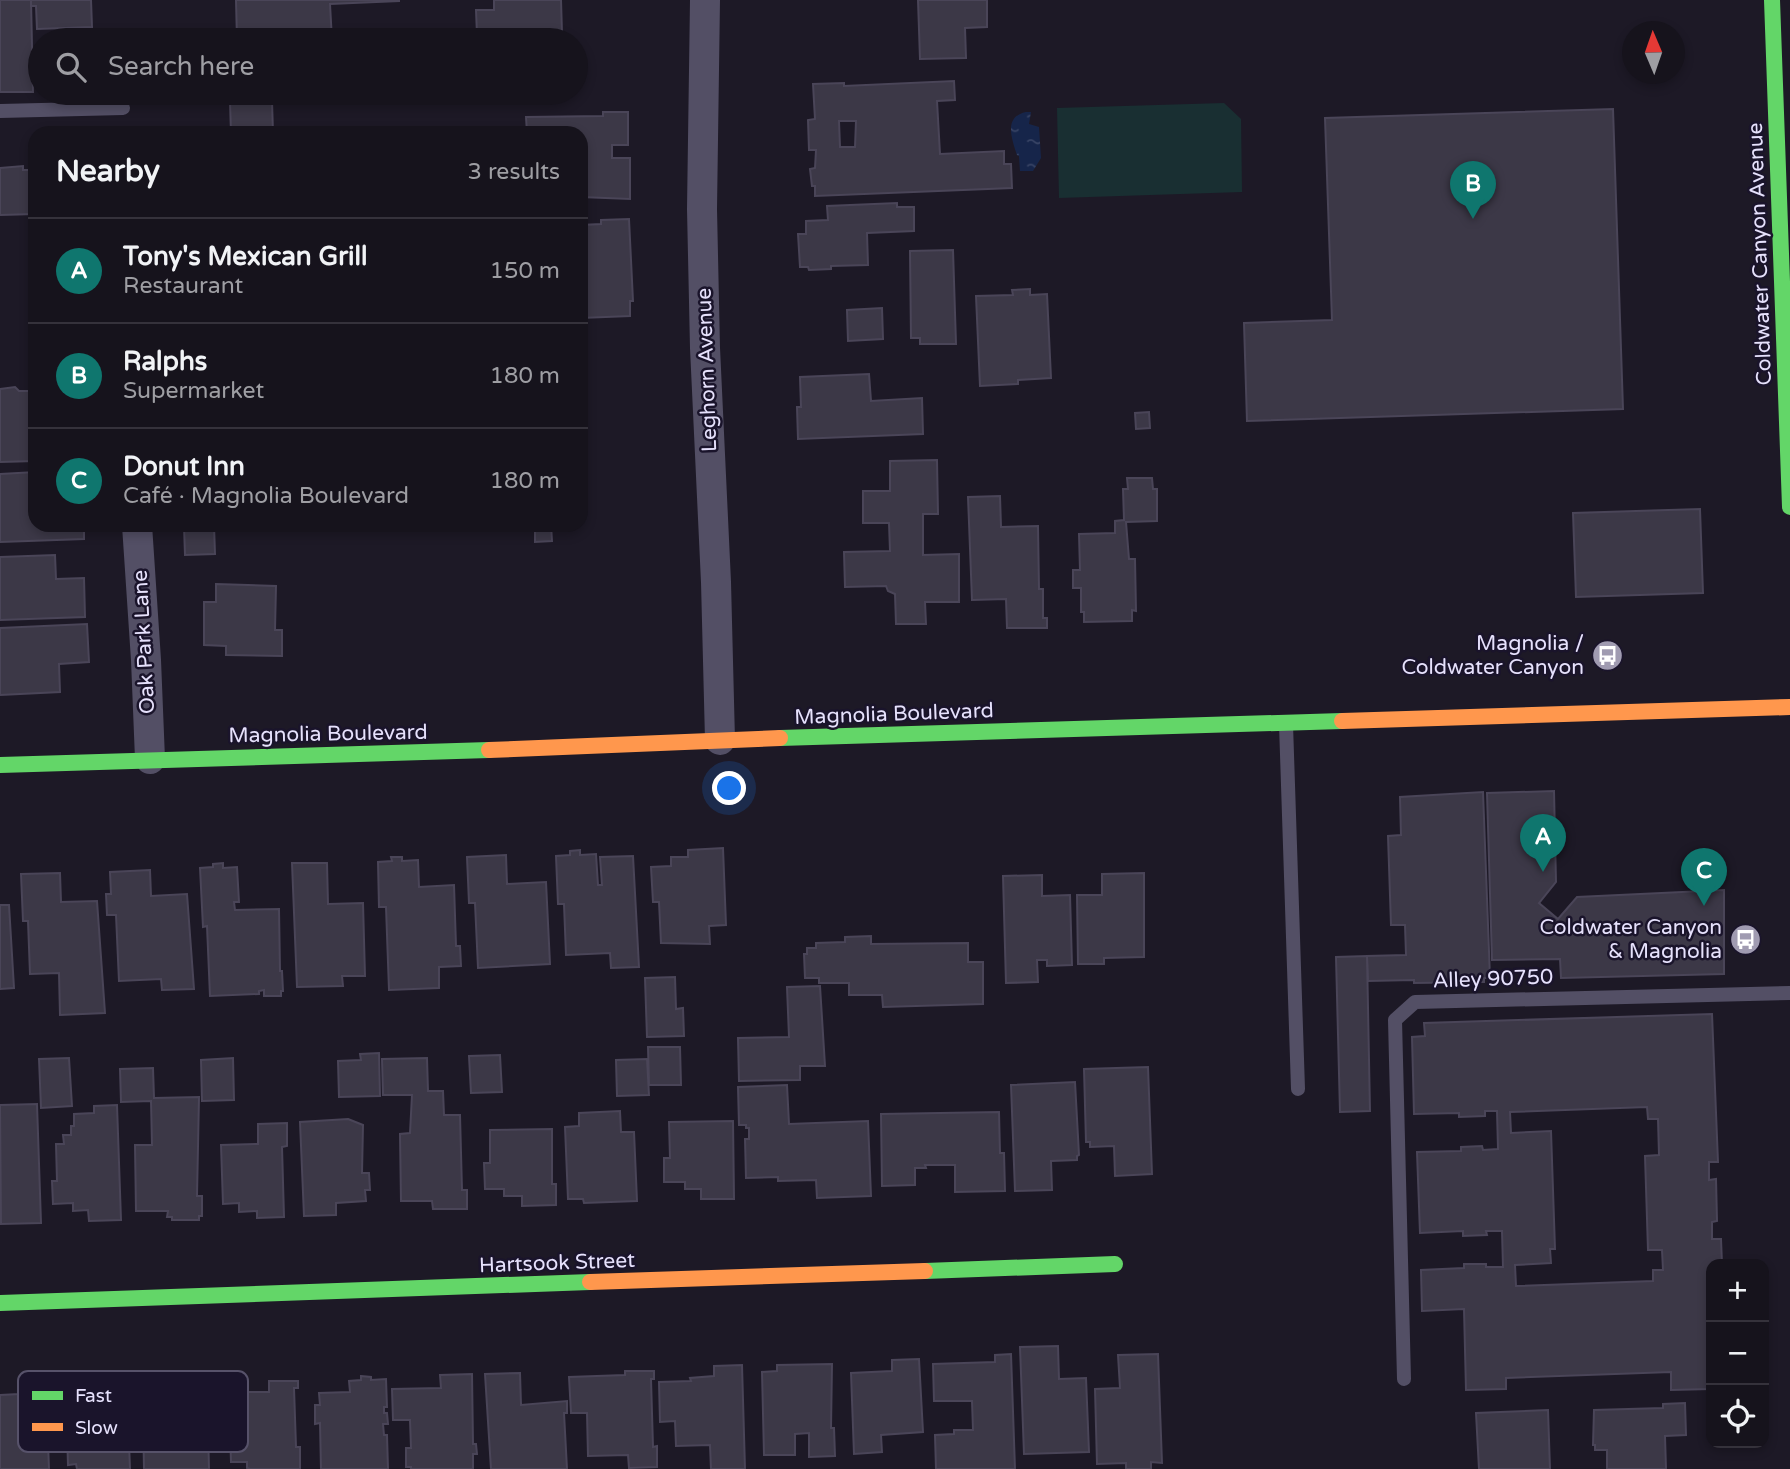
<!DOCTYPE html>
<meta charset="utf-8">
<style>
body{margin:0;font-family:"Varela Round",sans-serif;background:#232029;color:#f1f3f6}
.controls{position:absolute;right:21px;bottom:21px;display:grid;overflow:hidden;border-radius:14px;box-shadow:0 4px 10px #0003}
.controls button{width:63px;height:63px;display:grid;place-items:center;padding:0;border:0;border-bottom:2px solid #35323b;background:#16131c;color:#f1f3f6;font:35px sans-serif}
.compass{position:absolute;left:1622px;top:21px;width:63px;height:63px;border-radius:50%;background:#16131c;box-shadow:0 4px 10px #0003;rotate:358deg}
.you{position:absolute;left:730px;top:789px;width:24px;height:24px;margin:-18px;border:5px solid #fff;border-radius:50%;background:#1a73e8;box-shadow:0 0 0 10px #1a73e833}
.badge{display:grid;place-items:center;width:46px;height:46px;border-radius:50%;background:#0f766e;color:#fff;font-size:23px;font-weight:700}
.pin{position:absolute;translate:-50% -58px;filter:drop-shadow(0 2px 4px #0008)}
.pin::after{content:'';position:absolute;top:37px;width:24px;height:21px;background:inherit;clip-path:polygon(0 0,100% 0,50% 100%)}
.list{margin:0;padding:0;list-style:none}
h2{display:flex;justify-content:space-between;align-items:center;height:91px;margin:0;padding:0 28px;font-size:30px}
h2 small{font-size:23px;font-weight:400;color:#9e9ea3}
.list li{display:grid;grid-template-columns:46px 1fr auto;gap:21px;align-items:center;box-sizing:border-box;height:105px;padding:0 28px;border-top:2px solid #35323b}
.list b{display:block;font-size:26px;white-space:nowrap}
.list p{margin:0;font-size:23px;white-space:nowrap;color:#9e9ea3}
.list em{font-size:23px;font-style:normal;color:#9e9ea3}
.icon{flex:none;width:38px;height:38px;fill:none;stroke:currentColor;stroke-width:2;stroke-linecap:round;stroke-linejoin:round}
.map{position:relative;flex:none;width:1790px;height:1469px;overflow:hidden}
.search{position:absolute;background:#16131c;box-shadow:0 4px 10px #0003;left:28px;top:28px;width:560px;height:77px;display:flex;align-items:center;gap:18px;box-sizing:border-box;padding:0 24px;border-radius:38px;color:#9e9ea3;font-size:26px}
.panel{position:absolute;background:#16131c;box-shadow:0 4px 10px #0003;left:28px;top:126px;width:560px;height:406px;border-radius:21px}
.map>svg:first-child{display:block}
.pitch{fill:#192f32}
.water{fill:url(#water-ripples)}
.building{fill:#3c3847;stroke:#4a4558;stroke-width:2;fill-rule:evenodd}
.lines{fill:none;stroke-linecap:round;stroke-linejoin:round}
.lane{stroke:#534f65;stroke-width:14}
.street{stroke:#534f65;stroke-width:30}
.fast{stroke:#63d668;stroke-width:16}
.slow{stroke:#ff974d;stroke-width:16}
.labels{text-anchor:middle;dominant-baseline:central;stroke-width:5;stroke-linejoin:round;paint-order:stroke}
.street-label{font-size:21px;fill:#e6e1fc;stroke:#1a142b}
.poi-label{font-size:21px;fill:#e6e1fc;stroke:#1a142b;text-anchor:end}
.key{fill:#1a142b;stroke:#57526a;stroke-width:2}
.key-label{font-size:19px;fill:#e6e1fc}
</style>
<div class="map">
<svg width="1790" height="1469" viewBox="0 0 1790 1469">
<defs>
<pattern id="water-ripples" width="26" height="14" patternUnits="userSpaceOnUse" patternTransform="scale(1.75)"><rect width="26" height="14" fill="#16254a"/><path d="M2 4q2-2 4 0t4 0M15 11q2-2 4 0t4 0" fill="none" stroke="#384465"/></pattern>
</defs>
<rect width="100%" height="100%" fill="#1d1926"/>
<path class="pitch" d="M1224,103L1241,119L1242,192L1059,198L1057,108Z"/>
<path class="water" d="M1026,112H1031L1029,124L1039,127L1041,158L1033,171H1020L1019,156L1017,155C1012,139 1003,117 1026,112Z"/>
<g class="building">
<path d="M0,0H31L33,92H0Z"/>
<path d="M31,0H91L92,27L37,29L36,6H31Z"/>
<path d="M236,0H399V1L330,4L332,40H237Z"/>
<path d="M494,0H561L562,33H551L552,37L509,38V34L477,35L476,10H494Z"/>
<path d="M918,0H987V27L965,28L966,58L920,59Z"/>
<path d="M954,81L955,100L937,101L940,154L1004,151V164H1011L1012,188L815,196V186H812L810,169L815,168L816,150H809L808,120L815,119L813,84L844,83V86ZM839,121H856L855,147H840Z"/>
<path d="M272,101L273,133H231L230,102Z"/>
<path d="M1613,109L1623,409L1247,421L1244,323L1332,320L1325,118Z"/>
<path d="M603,112H628V145H612V158H630V199L581,197V133H527L526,117L603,116Z"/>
<path d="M461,127V133H360V131Z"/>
<path d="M23,166V170H32L31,166H35V214L0,215V168Z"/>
<path d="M897,203V207H914V231L867,233L868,265L831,266V269L809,270L808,267H800L798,234H806V221L828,220L827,206Z"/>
<path d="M629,219L633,301H630V316L581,318V225L601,224V220Z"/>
<path d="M953,250L956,344H920V338H911L910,251Z"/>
<path d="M35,258V341H33L29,259Z"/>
<path d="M1030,289V295L1047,294L1051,378L1018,380V384L980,386L976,296L1013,295L1012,290Z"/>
<path d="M882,308L883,339L848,341L847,310Z"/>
<path d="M869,374L871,401L922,398L923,434L798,439L797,407H801L800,377Z"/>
<path d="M15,387L19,391H35V461L0,462V389Z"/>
<path d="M1149,412L1150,428L1136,429L1135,413Z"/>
<path d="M937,460L938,514H923V555L959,554V602H925L926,624H896L895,594L888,591L886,586L845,587L844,552L890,551L889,523H863V491H890V461Z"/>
<path d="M35,472V525H84V539L0,542V474Z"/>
<path d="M1127,478H1152L1153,489H1157V521L1126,522L1129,559H1135L1136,611L1132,610V621L1084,622V612H1081V588H1073V570H1080L1079,534L1115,533V521L1124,520L1123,489H1128Z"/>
<path d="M1000,496L1001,527L1038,526L1039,589H1043V618H1047V628H1007L1006,599L972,600L968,497Z"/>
<path d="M1700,509L1703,593L1576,597L1573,513Z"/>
<path d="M214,525L215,554L185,555L184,526Z"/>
<path d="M498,525H551L552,541L535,542V530L498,531Z"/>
<path d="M55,555L56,579L84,578L85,617L0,620V557Z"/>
<path d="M216,584L276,586L275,630H282V656L226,655V646L204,645V602H216Z"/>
<path d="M87,624L89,662L59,664L60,692L0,695V628Z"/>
<path d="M1554,791L1556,882L1539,903L1558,919L1577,897L1724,890V974L1561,978L1560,959L1492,960L1487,793Z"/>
<path d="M1483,792L1490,978H1484V982L1414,983V980L1368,981L1367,956L1406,955L1405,925H1391L1388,836L1401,835L1400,797Z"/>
<path d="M723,848L726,925L709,926L710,944L661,943L659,902H653L651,867L671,866V857H688V850Z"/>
<path d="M580,850V855L596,854L598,885H602L600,857L633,856L639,967L611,968L610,953L566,955L564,904H558L556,856L570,855V851Z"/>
<path d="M506,855L507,884L546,882L550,964L478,968L475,903H469L467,857Z"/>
<path d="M391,857H402V861L418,860L419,887L454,885L456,946H460L461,966L439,967V988L389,990L386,907H379L378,862L392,861Z"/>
<path d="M223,863V868L237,867L239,902H234L235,910L279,909L280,971H282L283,991H281V996H264V990L259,991V994L210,996L207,926L203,927L200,868L213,867V864Z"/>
<path d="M292,863H327L328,904L363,903L365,976H342L343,986L297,987Z"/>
<path d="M150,870L151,896L187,894L194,989L162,990L161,979L119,981L116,915H107L106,894H111L110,872Z"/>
<path d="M60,873L61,902L97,901L105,1013L60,1015L59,973L30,974L28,921H23L21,874Z"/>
<path d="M1144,873V957L1104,958V964H1078L1077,895H1102V874Z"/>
<path d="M1042,875V896L1070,895L1072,965L1047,966V960H1037L1038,982L1006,983L1003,876Z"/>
<path d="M0,905H9L14,988L0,989Z"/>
<path d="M871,936V944L968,943V962H983V1004L883,1007L882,995H849V983H819V978H805L804,954H807V948H816V943L845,942V937Z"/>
<path d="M1367,956L1370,1111L1340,1112L1336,957Z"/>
<path d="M675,977L676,1009L683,1008L684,1036L647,1037L645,978Z"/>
<path d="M820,986L825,1066H800V1080L739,1081L738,1038L789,1037L787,987Z"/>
<path d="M1712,1014L1718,1162H1709V1180L1716,1179L1717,1221L1712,1222V1239H1721L1722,1264H1711V1389L1671,1390V1372L1506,1378V1389L1466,1390L1464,1309L1422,1311L1421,1270L1464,1268V1264H1486V1267H1503L1502,1231H1486L1487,1235L1463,1236V1231L1420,1233L1417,1152L1461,1151V1147L1482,1146L1483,1150L1498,1149L1497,1111H1485V1116L1459,1117V1113L1414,1114L1412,1037L1425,1036L1424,1023ZM1647,1107L1648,1119H1658L1659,1155L1645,1156L1648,1250H1662L1663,1270H1653V1281L1516,1286L1515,1265L1551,1263L1550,1249H1555L1551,1131L1511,1133L1510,1112Z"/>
<path d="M648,1047H680L681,1085H649Z"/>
<path d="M379,1053L380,1096L339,1097L338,1061L361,1060L360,1054Z"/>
<path d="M500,1055L502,1092L471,1093L469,1056Z"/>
<path d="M69,1058L72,1106L41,1108L39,1059Z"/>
<path d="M233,1058L234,1100L202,1101L201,1060Z"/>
<path d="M427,1058L428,1091H443L444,1115H460L462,1190H467V1209H433L432,1201H401L400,1134L410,1133L412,1095H383L382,1059Z"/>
<path d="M647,1059L649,1095L617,1096L616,1060Z"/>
<path d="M1148,1067L1152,1174L1115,1176L1114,1146L1090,1147V1142H1086L1084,1069Z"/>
<path d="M153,1068L154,1098L199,1097L197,1196H202V1216H199V1220H172V1217H167L168,1211H136L135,1145H152L151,1101L121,1102L120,1069Z"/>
<path d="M1075,1082L1079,1155L1077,1156V1160L1051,1161L1052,1190L1015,1191L1011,1085Z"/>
<path d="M787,1085L789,1124L868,1121L871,1196L817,1198L816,1180L778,1181V1177L746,1178L745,1139H749V1128H746V1125H739L738,1087Z"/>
<path d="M37,1104L41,1223L1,1224L0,1105Z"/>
<path d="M117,1105L121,1220L89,1221L88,1210L73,1211V1203L53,1204L52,1181H57L56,1144H64L63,1135H71V1126H74V1114L94,1113V1106Z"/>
<path d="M620,1111L621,1132H634L637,1201L584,1203L583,1199H568L565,1127L579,1126V1113Z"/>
<path d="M999,1112L1000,1153H1004L1005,1191L955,1192V1165H925L926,1168H915V1185L882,1186L881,1114Z"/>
<path d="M348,1119L363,1125L362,1173H369L370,1190H365L366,1201L336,1203V1215L304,1216L300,1122Z"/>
<path d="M733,1121L734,1199H701V1189H685V1182H664V1158H670L669,1122Z"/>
<path d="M287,1123V1146L282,1147L284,1217L257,1218V1211L239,1212V1203L223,1204L221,1145L258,1144V1124Z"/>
<path d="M552,1129V1184H556V1205L522,1206V1196H504V1189H485L484,1163H490V1130Z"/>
<path d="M1058,1346L1059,1379L1086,1378L1089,1452L1024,1454L1020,1347Z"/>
<path d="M1011,1354L1015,1469H936L935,1435L954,1434V1430H973L972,1401H934L933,1364L995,1362V1355Z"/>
<path d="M1158,1354L1162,1463L1151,1462V1469H1126V1463L1097,1464L1095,1389L1120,1388L1118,1355Z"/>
<path d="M919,1359L923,1432L881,1435L882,1452L854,1454L851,1373L892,1371V1360Z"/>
<path d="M832,1364L831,1428H834L835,1456L809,1457V1433L795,1434V1455H764L762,1372L777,1371V1365Z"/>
<path d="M742,1365L745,1469H711L710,1445L676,1446L675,1421L660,1422L659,1382L691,1381L690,1378L714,1376V1366Z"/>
<path d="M625,1371H654V1379H651L653,1447L657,1446V1467L629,1468L628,1455L588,1456L587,1413H571L569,1377L625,1375Z"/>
<path d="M520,1373L521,1405L567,1401V1413H564L567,1469H491L485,1374Z"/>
<path d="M472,1374L473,1444H476L477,1454H473V1469H411V1467H406V1448H411L410,1420H393L392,1389L441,1388L440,1375Z"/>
<path d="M361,1376L371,1377V1380L386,1379L387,1407H384V1413H387L388,1424H383L384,1435H387L388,1469H321L320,1423L315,1424V1405H320L319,1393L350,1392L349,1381L361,1380Z"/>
<path d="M269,1381H298V1388H294L296,1447H300V1469H250L247,1468V1462H231L229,1397L245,1396V1392H269Z"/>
<path d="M184,1383L207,1386L209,1469H144L143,1418L167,1417L166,1387H184Z"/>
<path d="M127,1389L130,1469H77L76,1464L68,1465L67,1432H61L60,1407L83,1406V1397L98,1396V1390Z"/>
<path d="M46,1390L49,1469H0V1395L19,1394V1391Z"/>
<path d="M1685,1403L1686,1435L1665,1436L1666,1469H1607V1450H1595V1445H1593L1594,1410L1663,1408V1404Z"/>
<path d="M1548,1410L1550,1469H1479L1476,1413Z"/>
</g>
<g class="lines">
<g class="lane">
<path d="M0,111L123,108"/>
<path d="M1286,724L1298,1089"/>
<path d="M1404,1379L1395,1020L1415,1002L1790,993"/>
</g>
<g class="street">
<path d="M705,0L702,209L705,348L716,582L720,740"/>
<path d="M137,525L146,660L150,759"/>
</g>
<g class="fast">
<path d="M1772,0L1790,507"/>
<path d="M780,738L1342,721"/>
<path d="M0,765L489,750"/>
<path d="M925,1271L1115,1264"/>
<path d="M0,1303L590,1282"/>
</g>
<g class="slow">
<path d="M1342,721L1790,707"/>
<path d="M489,750L780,738"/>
<path d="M590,1282L925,1271"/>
</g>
</g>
<defs>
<symbol id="bus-disc" viewBox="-11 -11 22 22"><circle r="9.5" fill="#a09bb1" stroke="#1a142b"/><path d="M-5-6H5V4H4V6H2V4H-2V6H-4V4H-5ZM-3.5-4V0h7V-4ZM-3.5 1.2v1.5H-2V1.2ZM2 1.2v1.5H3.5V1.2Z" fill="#fff"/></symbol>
</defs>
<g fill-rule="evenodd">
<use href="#bus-disc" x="1590" y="638" width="35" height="35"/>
<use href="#bus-disc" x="1728" y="922" width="35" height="35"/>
</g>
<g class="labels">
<g class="street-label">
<text transform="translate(1760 254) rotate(-92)">Coldwater Canyon Avenue</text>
<text transform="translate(707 370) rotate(-92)">Leghorn Avenue</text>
<text transform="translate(144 642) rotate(-93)">Oak Park Lane</text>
<text transform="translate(894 714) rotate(-2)">Magnolia Boulevard</text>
<text transform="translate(328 734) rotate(-1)">Magnolia Boulevard</text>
<text transform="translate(1493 979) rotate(-2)">Alley 90750</text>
<text transform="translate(557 1263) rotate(-2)">Hartsook Street</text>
</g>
<g class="poi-label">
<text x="1584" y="643">Magnolia /<tspan x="1584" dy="24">Coldwater Canyon</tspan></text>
<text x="1722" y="927">Coldwater Canyon<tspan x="1722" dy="24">&amp; Magnolia</tspan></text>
</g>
</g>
<rect x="18" y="1371" width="230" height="81" rx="10" class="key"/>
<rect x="32" y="1391" width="31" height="9" fill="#63d668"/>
<rect x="32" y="1423" width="31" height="8" fill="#ff974d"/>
<g class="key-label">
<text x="75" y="1402">Fast</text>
<text x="75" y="1434">Slow</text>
</g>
</svg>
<div class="controls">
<button>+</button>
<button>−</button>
<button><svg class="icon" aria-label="locate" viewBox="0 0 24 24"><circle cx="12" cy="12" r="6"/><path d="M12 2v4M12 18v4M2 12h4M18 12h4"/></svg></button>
</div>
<svg class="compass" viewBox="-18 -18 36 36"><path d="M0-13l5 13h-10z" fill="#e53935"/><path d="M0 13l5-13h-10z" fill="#9e9ea3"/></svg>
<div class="you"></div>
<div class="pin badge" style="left:1543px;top:872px">A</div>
<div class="pin badge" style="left:1473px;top:219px">B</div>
<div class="pin badge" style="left:1704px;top:906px">C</div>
<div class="search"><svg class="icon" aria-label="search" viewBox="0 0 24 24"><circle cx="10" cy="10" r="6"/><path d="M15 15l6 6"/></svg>Search here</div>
<section class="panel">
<h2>Nearby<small>3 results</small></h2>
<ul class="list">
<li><span class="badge">A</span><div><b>Tony's Mexican Grill</b><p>Restaurant</p></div><em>150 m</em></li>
<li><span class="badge">B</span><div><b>Ralphs</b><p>Supermarket</p></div><em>180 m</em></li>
<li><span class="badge">C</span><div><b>Donut Inn</b><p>Café · Magnolia Boulevard</p></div><em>180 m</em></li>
</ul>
</section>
</div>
